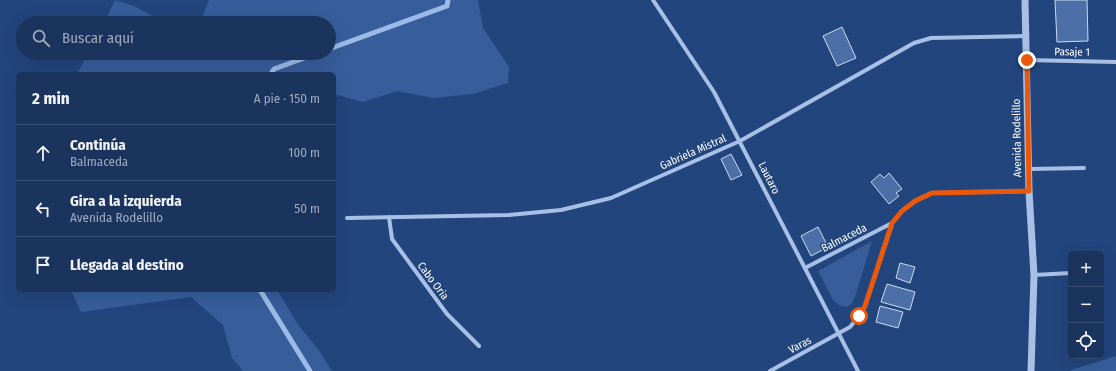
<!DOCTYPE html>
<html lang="es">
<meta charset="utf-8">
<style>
body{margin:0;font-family:"Fira Sans Condensed",sans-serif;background:#273f67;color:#f1f3f6}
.controls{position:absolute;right:12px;bottom:12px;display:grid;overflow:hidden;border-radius:6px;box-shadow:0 4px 16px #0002}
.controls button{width:36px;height:36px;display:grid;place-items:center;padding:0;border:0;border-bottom:1px solid #384f73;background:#1a345e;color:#f1f3f6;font:20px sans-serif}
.stop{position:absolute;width:12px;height:12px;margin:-9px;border:3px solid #ea580c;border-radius:50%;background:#fff}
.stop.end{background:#ea580c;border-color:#fff;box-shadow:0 1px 4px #0008}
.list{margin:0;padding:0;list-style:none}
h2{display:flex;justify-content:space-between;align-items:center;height:52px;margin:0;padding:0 16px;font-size:17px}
h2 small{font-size:13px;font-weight:400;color:#9faabc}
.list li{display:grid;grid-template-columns:26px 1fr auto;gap:12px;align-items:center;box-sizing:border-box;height:56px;padding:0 16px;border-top:1px solid #384f73}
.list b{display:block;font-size:15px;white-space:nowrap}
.list p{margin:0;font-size:13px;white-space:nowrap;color:#9faabc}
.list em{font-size:13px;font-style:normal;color:#9faabc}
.icon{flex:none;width:22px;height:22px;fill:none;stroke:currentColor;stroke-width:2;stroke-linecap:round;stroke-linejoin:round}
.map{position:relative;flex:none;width:1116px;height:371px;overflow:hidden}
.search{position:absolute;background:#1a345e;box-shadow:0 4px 16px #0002;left:16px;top:16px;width:320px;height:44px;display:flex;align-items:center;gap:10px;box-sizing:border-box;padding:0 14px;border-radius:22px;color:#9faabc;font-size:15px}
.panel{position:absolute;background:#1a345e;box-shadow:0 4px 16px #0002;left:16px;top:72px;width:320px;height:220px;border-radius:6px}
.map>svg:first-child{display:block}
.green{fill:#375e9b}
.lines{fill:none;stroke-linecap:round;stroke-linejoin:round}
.stream{stroke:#9cbae7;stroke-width:5}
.building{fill:#4b6fa6;stroke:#cbdbf5}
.minor{stroke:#a8c0e6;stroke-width:4}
.tertiary{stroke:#a8c0e6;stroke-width:7}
.route{stroke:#ea580c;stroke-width:5}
.labels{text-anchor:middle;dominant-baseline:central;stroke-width:3;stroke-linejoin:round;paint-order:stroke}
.street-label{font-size:11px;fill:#fff;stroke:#23457d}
</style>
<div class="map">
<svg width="1116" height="371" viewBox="0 0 1116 371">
<rect width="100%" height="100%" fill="#23457d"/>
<g class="green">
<path d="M115,0L136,7L165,23H104Z"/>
<path d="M209,0H478L483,28L509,67L508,83L473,94L433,98L397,91L363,102L334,94V74H77L88,53H329V23H200Z"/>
<path d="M872,241L855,297L852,303L847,307L839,305L833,300L818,271Z"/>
<path d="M71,290H277L299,326L318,349L332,371H243L232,358L223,325L191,297L81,312Z"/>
<path d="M1116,356V371H1071V370Z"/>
</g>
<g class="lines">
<g class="stream">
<path d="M329,49L447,6L448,0"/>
<path d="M271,74L274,69L318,53"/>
<path d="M260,290L310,371"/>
</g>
</g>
<g class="building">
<path d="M1055,0H1087L1088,41L1057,42Z"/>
<path d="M842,27L856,58L837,66L823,36Z"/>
<path d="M731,154L742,175L731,180L721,159Z"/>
<path d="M889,173L902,189L896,193L899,196L889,204L871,182L880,174L884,178Z"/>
<path d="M818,227L828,247L811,256L801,236Z"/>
<path d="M900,263L915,267L910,283L896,278Z"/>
<path d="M887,284L915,292L910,310L881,302Z"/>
<path d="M880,306L903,312L898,328L876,322Z"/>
</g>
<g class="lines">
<g class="minor">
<path d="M653,0L714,92L858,371"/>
<path d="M1027,60L1116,62"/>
<path d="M1029,169L1084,168"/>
<path d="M389,217L392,239L447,314L479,346"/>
<path d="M347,218L509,215L561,210L611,198L740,141L914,43L931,38L1026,36"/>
<path d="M805,268L892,223L902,211L915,201L932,193L1029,191"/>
<path d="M1034,275L1071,273"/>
<path d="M770,371L850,327L859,316L865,306L892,224"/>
</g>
<path class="tertiary" d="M1025,0L1029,191L1034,275L1031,371"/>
</g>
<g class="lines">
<path class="route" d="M859,316L865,306L892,223L902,211L915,201L932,193L1029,191L1027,60"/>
</g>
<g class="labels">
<g class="street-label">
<text transform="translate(1072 52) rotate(1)">Pasaje 1</text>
<text transform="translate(1017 138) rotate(-91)">Avenida Rodelillo</text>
<text transform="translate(693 152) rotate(-24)">Gabriela Mistral</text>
<text transform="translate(769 178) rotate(63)">Lautaro</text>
<text transform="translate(844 238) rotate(-27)">Balmaceda</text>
<text transform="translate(433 281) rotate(53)">Cabo Oria</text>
<text transform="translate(800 345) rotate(-28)">Varas</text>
</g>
</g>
</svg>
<div class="controls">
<button>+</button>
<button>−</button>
<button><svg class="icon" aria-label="locate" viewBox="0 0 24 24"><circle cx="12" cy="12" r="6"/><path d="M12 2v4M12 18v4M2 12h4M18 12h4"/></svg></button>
</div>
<div class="stop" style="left:859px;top:316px"></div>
<div class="stop end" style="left:1027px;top:60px"></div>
<div class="search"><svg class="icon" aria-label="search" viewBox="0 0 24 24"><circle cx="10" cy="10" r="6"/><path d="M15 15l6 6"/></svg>Buscar aquí</div>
<section class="panel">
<h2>2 min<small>A pie · 150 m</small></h2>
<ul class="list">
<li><svg class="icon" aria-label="ahead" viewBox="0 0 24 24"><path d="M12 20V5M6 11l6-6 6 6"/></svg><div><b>Continúa</b><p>Balmaceda</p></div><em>100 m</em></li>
<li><svg class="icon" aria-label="left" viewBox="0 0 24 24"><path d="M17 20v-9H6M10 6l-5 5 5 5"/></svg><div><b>Gira a la izquierda</b><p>Avenida Rodelillo</p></div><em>50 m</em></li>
<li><svg class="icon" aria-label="arrive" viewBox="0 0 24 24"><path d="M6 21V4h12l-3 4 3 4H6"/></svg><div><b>Llegada al destino</b></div></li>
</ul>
</section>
</div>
